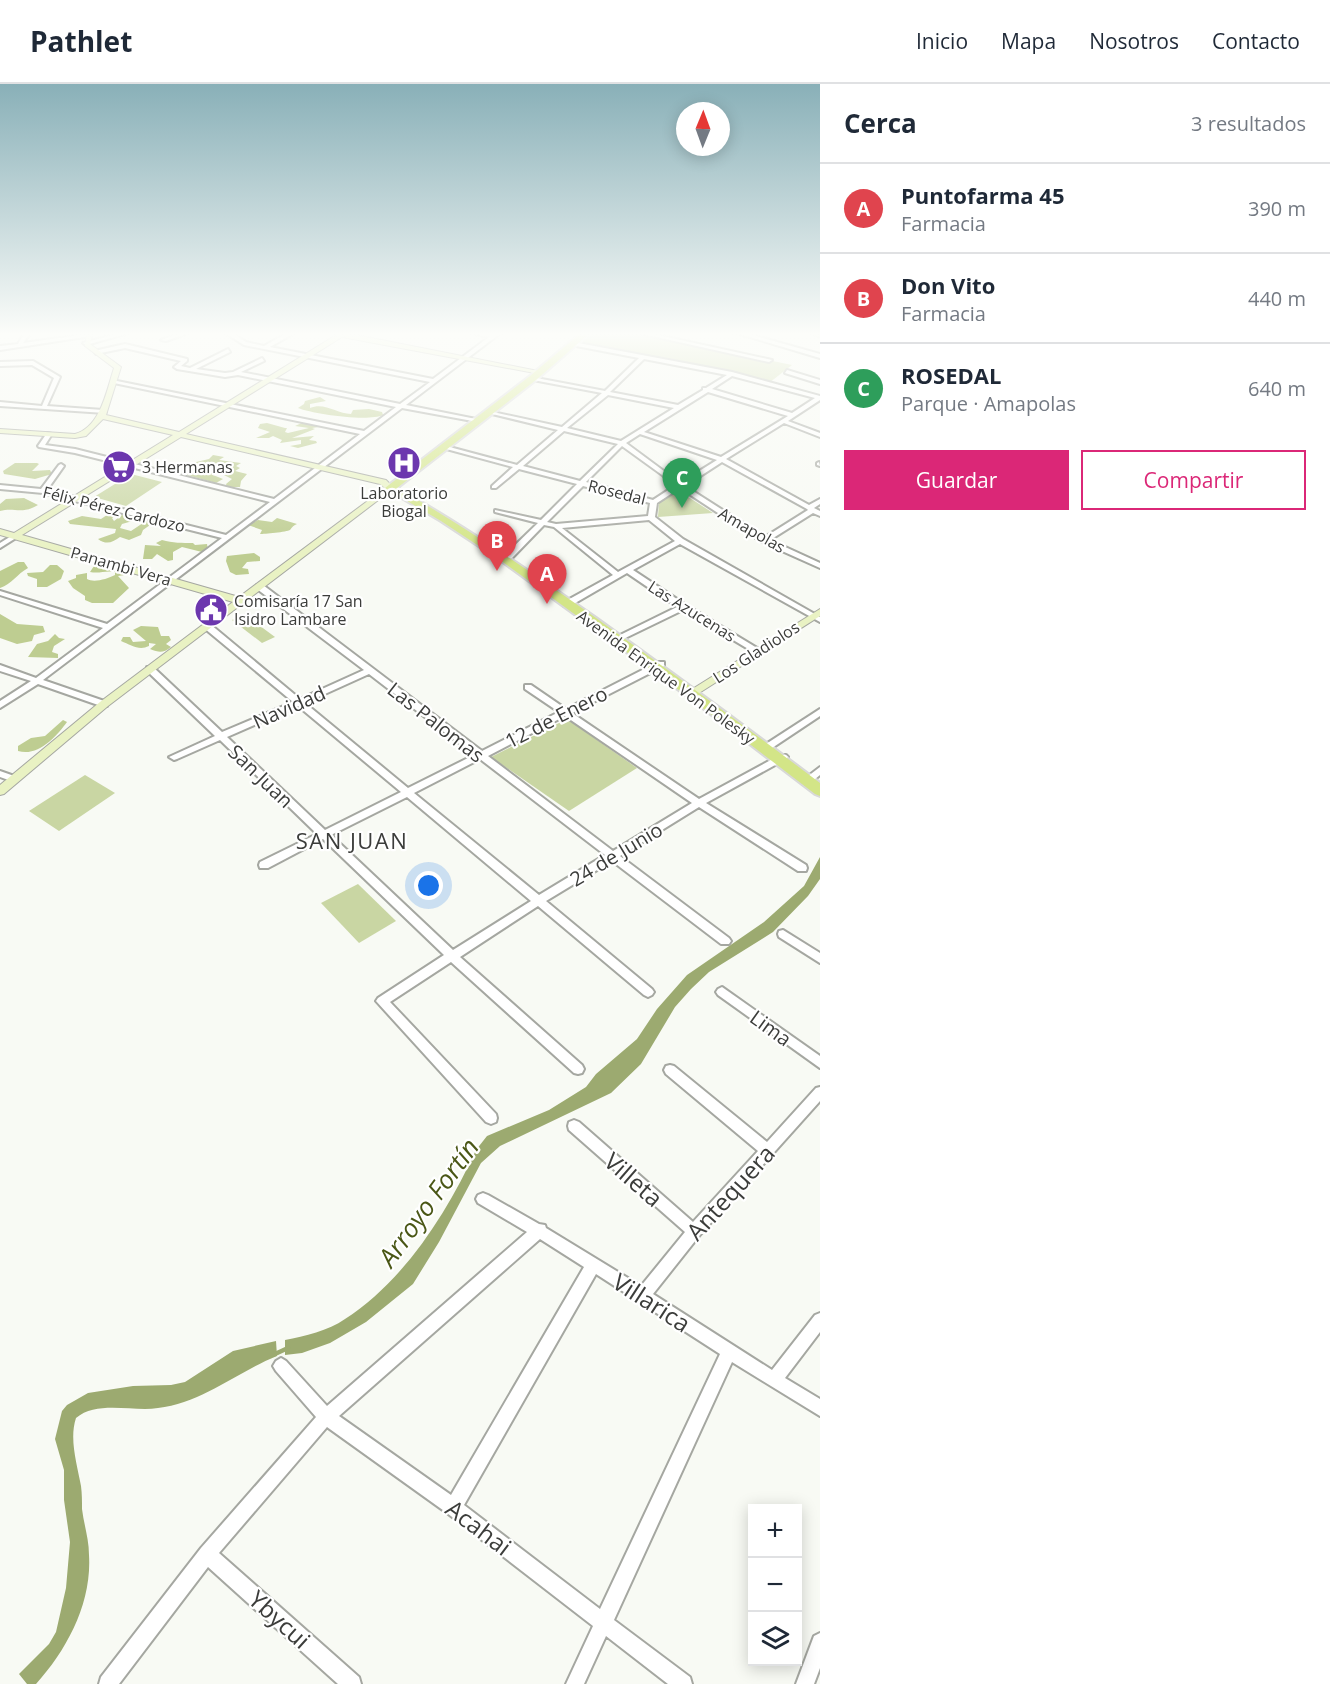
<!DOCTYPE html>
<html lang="es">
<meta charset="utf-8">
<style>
body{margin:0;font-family:"Open Sans",sans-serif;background:#f6f6f7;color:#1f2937}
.controls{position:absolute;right:18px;bottom:18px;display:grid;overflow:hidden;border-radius:0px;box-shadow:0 3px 15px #0003}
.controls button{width:54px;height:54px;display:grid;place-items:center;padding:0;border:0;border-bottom:2px solid #e0e1e3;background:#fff;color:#1f2937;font:30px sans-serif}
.compass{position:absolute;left:676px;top:18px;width:54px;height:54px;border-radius:50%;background:#fff;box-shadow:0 3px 15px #0003;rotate:1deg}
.you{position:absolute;left:429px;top:802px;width:21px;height:21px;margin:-15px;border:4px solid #fff;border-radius:50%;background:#1a73e8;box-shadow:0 0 0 9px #1a73e833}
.badge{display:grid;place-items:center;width:39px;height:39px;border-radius:50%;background:#db2777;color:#fff;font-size:20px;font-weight:700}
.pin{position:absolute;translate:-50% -50px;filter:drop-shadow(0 2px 3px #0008)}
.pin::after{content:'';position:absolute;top:32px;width:21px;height:18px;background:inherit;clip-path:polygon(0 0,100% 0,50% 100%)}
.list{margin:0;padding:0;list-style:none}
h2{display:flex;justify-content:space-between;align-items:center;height:78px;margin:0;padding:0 24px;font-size:26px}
h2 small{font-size:20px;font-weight:400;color:#747a83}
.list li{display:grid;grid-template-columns:39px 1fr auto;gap:18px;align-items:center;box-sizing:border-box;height:90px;padding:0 24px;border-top:2px solid #e0e1e3}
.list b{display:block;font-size:22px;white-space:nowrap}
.list p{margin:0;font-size:20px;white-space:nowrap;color:#747a83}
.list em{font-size:20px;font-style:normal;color:#747a83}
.actions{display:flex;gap:12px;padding:18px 24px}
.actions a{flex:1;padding:14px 0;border:2px solid #db2777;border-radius:0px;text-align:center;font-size:21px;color:#db2777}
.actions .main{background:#db2777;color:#fff}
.icon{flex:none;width:33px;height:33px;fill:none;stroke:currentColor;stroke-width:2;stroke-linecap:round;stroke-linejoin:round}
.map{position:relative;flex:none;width:820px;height:1600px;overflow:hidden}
header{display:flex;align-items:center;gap:36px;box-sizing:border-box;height:84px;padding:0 30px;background:#fff;border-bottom:2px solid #e0e1e3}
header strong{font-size:28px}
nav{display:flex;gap:33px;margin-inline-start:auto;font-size:21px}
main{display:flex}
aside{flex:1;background:#fff}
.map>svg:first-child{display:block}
.green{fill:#c9d6a3}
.forest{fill:#becd91}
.water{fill:#9caa70}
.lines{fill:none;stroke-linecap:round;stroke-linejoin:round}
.stream{stroke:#9caa70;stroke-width:4.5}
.street-casing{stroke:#a5a7a1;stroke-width:4}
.secondary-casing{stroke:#a5a7a1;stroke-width:2}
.primary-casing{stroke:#d8d8d8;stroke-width:4}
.street{fill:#fff;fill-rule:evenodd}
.secondary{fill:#e9f2c3;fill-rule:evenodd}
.primary{fill:#d3e587;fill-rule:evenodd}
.labels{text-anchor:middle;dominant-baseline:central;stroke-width:4.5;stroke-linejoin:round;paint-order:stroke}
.far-poi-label{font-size:16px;fill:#3c3d3b;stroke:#fff;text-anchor:start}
.far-street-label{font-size:16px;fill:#3c3d3b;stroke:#fff}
.street-label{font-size:20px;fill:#3c3d3b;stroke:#fff}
.quarter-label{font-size:22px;letter-spacing:1.5px;fill:#3c3d3b;stroke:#fff}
.near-street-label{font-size:24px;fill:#3c3d3b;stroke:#fff}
.near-water-label{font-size:26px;font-style:italic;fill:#4a5716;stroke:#fff}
</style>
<header>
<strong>Pathlet</strong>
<nav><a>Inicio</a><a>Mapa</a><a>Nosotros</a><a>Contacto</a></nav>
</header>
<main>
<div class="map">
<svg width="820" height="1600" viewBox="0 0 820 1600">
<rect width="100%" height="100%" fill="#f8faf4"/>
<g class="green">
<path d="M588,248H631L792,281L769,299L577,259Z"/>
<path d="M131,390L162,398L126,422L94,413Z"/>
<path d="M679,407L713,429L658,433L659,419Z"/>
<path d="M244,530L275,553L262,559L232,536Z"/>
<path d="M567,635L637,684L569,727L491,673Z"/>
<path d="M85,691L115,709L59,747L29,727Z"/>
<path d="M358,800L396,837L359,859L321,819Z"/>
</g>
<g class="forest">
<path d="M320,313L326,317L310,320V324C325,318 337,330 351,330L353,326L369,325L382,328L383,331C368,338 313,330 298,324L304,320L305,317Z"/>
<path d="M306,337L319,343L312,344L315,345L292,354L314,352L309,356L316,357L317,359L298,364L290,362L301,360V356L280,359L282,356L273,352L269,354H256L270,348L258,344L260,340L267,339L285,344H287L285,348L288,349L309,344L295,342Z"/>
<path d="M213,371L224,373L219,376L241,379L236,382L240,384L235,387L247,390L241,397L240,403H227L226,400L232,395L224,391L231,387L224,384L212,387L213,391L223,395L216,399L187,391L189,388L202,384L201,382L190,385L192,379L209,375Z"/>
<path d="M15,379H37L39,380L32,387L50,386L52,390L35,395L4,390L3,387Z"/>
<path d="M24,414L38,421C21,431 15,423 0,427V420L6,415Z"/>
<path d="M107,427L120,428L112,434L114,437L122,431L131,430L135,432L136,436L122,440L120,444L131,447L149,435L157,436L143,446L141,451L129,456L120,453C112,459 106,461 98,455L115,449L116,445L70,440L68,437L82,432L101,435L107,431Z"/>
<path d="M277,434L297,440C294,441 292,443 290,446C287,448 264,450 260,450L262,446L248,441L258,436L272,438Z"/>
<path d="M162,456C173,459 182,459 193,459L195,461L207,460L208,466L202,468L182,463L173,468V476L168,477L157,470L152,475H143L145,461L161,462L156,459Z"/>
<path d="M254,469L260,473V477L247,478L242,484L248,485L249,490L236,491L230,488L226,477L227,472Z"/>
<path d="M18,478H24L28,484C17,490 12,500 0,504V487Z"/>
<path d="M109,480L138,489L118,492L129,504L113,519H92L85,516V512L73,504L68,497L76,494V491L87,489V495C94,499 107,495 115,491V488C105,486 100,490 90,488L94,482Z"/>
<path d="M50,481H57L64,487L61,495L47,503H37V495L28,492L27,489L43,488Z"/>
<path d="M0,530L17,540L43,542L45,548L34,551L32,557L17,560L0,554Z"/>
<path d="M141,542L158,543L161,552H169L171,556L166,560L171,563C163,569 160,569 150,565L156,560L149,559V562C139,567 131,561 121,557L123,553H130L133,558L146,557L133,546Z"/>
<path d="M55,550L59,554L65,555L54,562L52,568L58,570V574L28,573L37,560L48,557Z"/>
<path d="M63,636L67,638C56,653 38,673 18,667V662L31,654L45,652Z"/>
</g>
<g class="water">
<path d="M820,773V795L808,812L773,848L709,888L691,905L675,923L641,980L611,1009L500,1062L481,1079L439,1158L413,1200L366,1238L330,1259L302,1269L285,1271V1256C305,1252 328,1247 345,1235C404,1197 447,1129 476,1066L487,1052L549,1026L586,1003L596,990L637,955L657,925L687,891L764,838L804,802Z"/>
<path d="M276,1257L277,1272C237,1288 202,1319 158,1324C133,1328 97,1316 76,1334C69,1355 77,1380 81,1402C82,1410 82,1417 82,1425C84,1441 89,1455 89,1471C92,1519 67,1566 36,1600H27L19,1590L49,1560L56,1548L66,1504L70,1458L64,1416V1386L55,1355L62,1327L67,1321L88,1309L133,1302L171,1301L185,1298L233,1267Z"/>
</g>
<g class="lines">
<path class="stream" d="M275,1270L288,1264"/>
<defs>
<g id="street">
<path d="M25,248H31L23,259L88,250L91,252L0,266V262L18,260Z"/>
<path d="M123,248H132L86,261L83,259Z"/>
<path d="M183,248H191L166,257L161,256Z"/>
<path d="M224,248H230L246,258L264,262L289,248H296L270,263L433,295L489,253L467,248L493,250L496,248H502L406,321L476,335L478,336V338L402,324L43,596L107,618V622H101L38,600L0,624V617L31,597L0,587V581L36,594L103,544L0,511V507L107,540L222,454L43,409L0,405V401L41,405L59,381L61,380L64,382L47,406L226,451L270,418L75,369L39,363L38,362L47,349L52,350L45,361L75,365L274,415L360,350L114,299L112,298V296L364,347L396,323L238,291L225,293L177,285L174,283L181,277L125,264L96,270L94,267L125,260L187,275V277L181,282L190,284L228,265L230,268L196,285L225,289L233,288L262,274L264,277L241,288L400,320L430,298L244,261Z"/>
<path d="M634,248H644L772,276L769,278Z"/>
<path d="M733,248H742L820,270V274Z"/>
<path d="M573,258L732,288L820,312V316L788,337L820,349V353L784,339L726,375L809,421L820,415V420L814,424L820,427V432L813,429L770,456L820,479V484L762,458L680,404L657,419L655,433L683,455L820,533V538L680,460L633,486L686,521L762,567L758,569H755L683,526L617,558H614V554L677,523L627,489L570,522H564V518L613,491L554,443L544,441L512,474L501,476V472L506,470L538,439L495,428V426L541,436L577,400L519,385L496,404H492V402L513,383L439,363L442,361L517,381L558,346L488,329V327L562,343L602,309L533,296L530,294L531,293L605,307L639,274L571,261ZM644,275L722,290L727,291L706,304H703V306L678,321L610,308ZM732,292L815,314L792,329L712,305ZM708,308L788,332L721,373L644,348ZM608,311L674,324L621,357L567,344ZM564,347L618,360L580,397L523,382ZM640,350L717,376L680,399L626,359ZM622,362L676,401L653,416L586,398ZM722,378L807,425L808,426L765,453L685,402ZM583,402L650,419L648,432L556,440L547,438ZM649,436L675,457L618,488L562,444Z"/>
<path d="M33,277L60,293L47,322L103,326L106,328L105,329L0,322V318L42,322L54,294L32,281L0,282V278Z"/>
<path d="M787,286L820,296V300L785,289Z"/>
<path d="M819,378L820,382L817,381V379Z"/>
<path d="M13,451L19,452L0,464V459Z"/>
<path d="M257,501H263L482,667L559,628L525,605V601H531L566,625L658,578H664V582L572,629L699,715L780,671H786L788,673L786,675L706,719L806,781L807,784L806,787H798L699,723L620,772L729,854L731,857L729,860H721L612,777L546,817L652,905L654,908L652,911L648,913L644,911L538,822L460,873L582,981L584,985L582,989L578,990L574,989L451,878L390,918L496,1030L497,1034L496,1038L491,1040L486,1038L376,917L378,914L444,871L323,755L268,784H260L259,781L260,778L317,750L220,656L177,675L174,676L169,673L215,652L147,587V583H153L222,648L293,618L204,544V540H210L300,615L364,586L257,505ZM369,590L474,671L408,704L305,619ZM298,622L401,708L325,746L227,653ZM565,632L692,719L613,767L488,672ZM480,675L605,771L539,811L414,709ZM407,713L531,817L453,866L331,751Z"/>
<path d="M820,625V632L772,664H766L764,662L766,660Z"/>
<path d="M820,683V691L809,700H803L801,698L803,696Z"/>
<path d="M0,687L17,693L19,695L14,698L0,693Z"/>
<path d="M783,846L820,869V879L779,853L778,850L779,847Z"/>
<path d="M722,903L820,972V984L718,911L716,908L718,905Z"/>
<path d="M670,981L674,982L767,1058L816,1004L820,1003V1017L699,1152L653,1210L772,1286L815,1231L820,1229V1248L785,1294L820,1315V1332L732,1278L614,1536L690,1593L692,1600H668L606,1552L584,1600H566L593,1542L447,1429L327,1343L219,1469L359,1593L361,1600H338L208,1483L119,1600H99L101,1593L201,1464L316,1333L276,1287L273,1282L276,1277L281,1274L286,1277L327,1322L527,1148L478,1119L476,1115L478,1111L483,1109L488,1111L539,1140L545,1141L546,1144L641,1202L685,1148L569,1046L568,1042L569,1038L574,1036L579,1038L693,1138L758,1067L666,990L664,986L666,982ZM540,1155L584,1183L451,1411L339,1332ZM596,1190L720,1270L600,1525L464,1421Z"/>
<path d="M820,1549V1584L814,1600H796L814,1552Z"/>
</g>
<g id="secondary">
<path d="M87,248H93L90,260L121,283L106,331L179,348L341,248L543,288L540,290L342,253L186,350L386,396L394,404L108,622L4,710L0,711V701L100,618L233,518L0,451V445L14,449L173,351L103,335L86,352L75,354L0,349V345L75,350C101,343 107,305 114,284L85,262ZM181,353L380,400L385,404L239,513L22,451Z"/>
<path d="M807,248L820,249V253L808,249Z"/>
<path d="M820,525V532L696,611L692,612L686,609Z"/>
</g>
<path id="primary" d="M582,248H591L536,296L397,404C466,443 531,488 596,534C671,588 746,643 820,699V712L815,710L687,612L500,476L441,437L385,404L530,292Z"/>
</defs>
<use href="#street" class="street-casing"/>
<use href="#secondary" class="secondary-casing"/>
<use href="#primary" class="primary-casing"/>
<use href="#street" class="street"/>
<use href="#secondary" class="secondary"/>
<use href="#primary" class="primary"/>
</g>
<linearGradient id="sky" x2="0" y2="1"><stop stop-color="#89b0b8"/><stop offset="0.53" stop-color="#fcfdfa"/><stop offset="1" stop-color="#fcfdfa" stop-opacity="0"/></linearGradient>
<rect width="820" height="472" fill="url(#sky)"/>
<defs>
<symbol id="hospital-disc" viewBox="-11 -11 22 22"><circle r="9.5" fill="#6c37ae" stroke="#fff"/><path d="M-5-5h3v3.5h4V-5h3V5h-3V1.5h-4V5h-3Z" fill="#fff"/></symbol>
<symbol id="supermarket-disc" viewBox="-11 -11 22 22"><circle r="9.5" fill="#6c37ae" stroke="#fff"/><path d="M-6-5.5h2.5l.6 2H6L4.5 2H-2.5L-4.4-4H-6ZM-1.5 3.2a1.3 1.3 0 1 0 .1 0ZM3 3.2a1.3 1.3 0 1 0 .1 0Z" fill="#fff"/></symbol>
<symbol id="civic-disc" viewBox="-11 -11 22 22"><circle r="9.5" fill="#6c37ae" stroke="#fff"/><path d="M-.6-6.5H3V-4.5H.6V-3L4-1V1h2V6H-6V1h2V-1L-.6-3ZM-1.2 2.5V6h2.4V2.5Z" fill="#fff"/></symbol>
</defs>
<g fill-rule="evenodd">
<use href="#hospital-disc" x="385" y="360" width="38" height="38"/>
<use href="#supermarket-disc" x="100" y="364" width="38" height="38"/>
<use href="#civic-disc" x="192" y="507" width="38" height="38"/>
</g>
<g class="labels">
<g class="far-poi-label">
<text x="142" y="383">3 Hermanas</text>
<text x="404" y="409" text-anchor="middle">Laboratorio<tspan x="404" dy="18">Biogal</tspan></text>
<text x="234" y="517">Comisaría 17 San<tspan x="234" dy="18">Isidro Lambare</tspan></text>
</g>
<g class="far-street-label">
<text transform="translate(617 408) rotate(14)">Rosedal</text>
<text transform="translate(114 425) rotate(14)">Félix Pérez Cardozo</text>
<text transform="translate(752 446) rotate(30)">Amapolas</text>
<text transform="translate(121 482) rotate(16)">Panambi Vera</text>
<text transform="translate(692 527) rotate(32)">Las Azucenas</text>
<text transform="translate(756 568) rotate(-33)">Los Gladiolos</text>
<text transform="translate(666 593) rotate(36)">Avenida Enrique Von Polesky</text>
</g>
<g class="street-label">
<text transform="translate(289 623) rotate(-24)">Navidad</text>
<text transform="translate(556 633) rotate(-27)">12 de Enero</text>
<text transform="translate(436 638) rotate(38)">Las Palomas</text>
<text transform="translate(261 692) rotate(44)">San Juan</text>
<text transform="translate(616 770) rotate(-31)">24 de Junio</text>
<text transform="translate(771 944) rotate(36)">Lima</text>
</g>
<g class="quarter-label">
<text x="352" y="756">SAN JUAN</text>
</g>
<g class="near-street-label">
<text transform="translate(634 1095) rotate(41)">Villeta</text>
<text transform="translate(730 1108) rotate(-48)">Antequera</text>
<text transform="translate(652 1218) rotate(33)">Villarica</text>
<text transform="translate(479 1443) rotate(37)">Acahai</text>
<text transform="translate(280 1535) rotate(42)">Ybycui</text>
</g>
<g class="near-water-label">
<text transform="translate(428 1118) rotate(-54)">Arroyo Fortín</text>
</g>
</g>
</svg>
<div class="controls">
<button>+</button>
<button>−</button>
<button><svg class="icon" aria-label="layers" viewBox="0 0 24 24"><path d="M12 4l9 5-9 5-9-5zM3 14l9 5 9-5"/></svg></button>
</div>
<svg class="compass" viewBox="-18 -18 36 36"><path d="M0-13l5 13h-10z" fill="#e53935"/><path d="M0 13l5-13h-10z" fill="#747a83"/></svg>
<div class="you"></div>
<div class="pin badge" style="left:547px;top:520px;background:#e0444e">A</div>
<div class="pin badge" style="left:497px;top:487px;background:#e0444e">B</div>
<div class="pin badge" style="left:682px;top:424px;background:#2e9e5b">C</div>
</div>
<aside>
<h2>Cerca<small>3 resultados</small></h2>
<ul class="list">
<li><span class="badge" style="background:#e0444e">A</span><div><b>Puntofarma 45</b><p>Farmacia</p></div><em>390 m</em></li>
<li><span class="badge" style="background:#e0444e">B</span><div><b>Don Vito</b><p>Farmacia</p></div><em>440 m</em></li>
<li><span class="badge" style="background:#2e9e5b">C</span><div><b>ROSEDAL</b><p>Parque · Amapolas</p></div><em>640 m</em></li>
</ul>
<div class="actions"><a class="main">Guardar</a><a>Compartir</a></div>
</aside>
</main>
